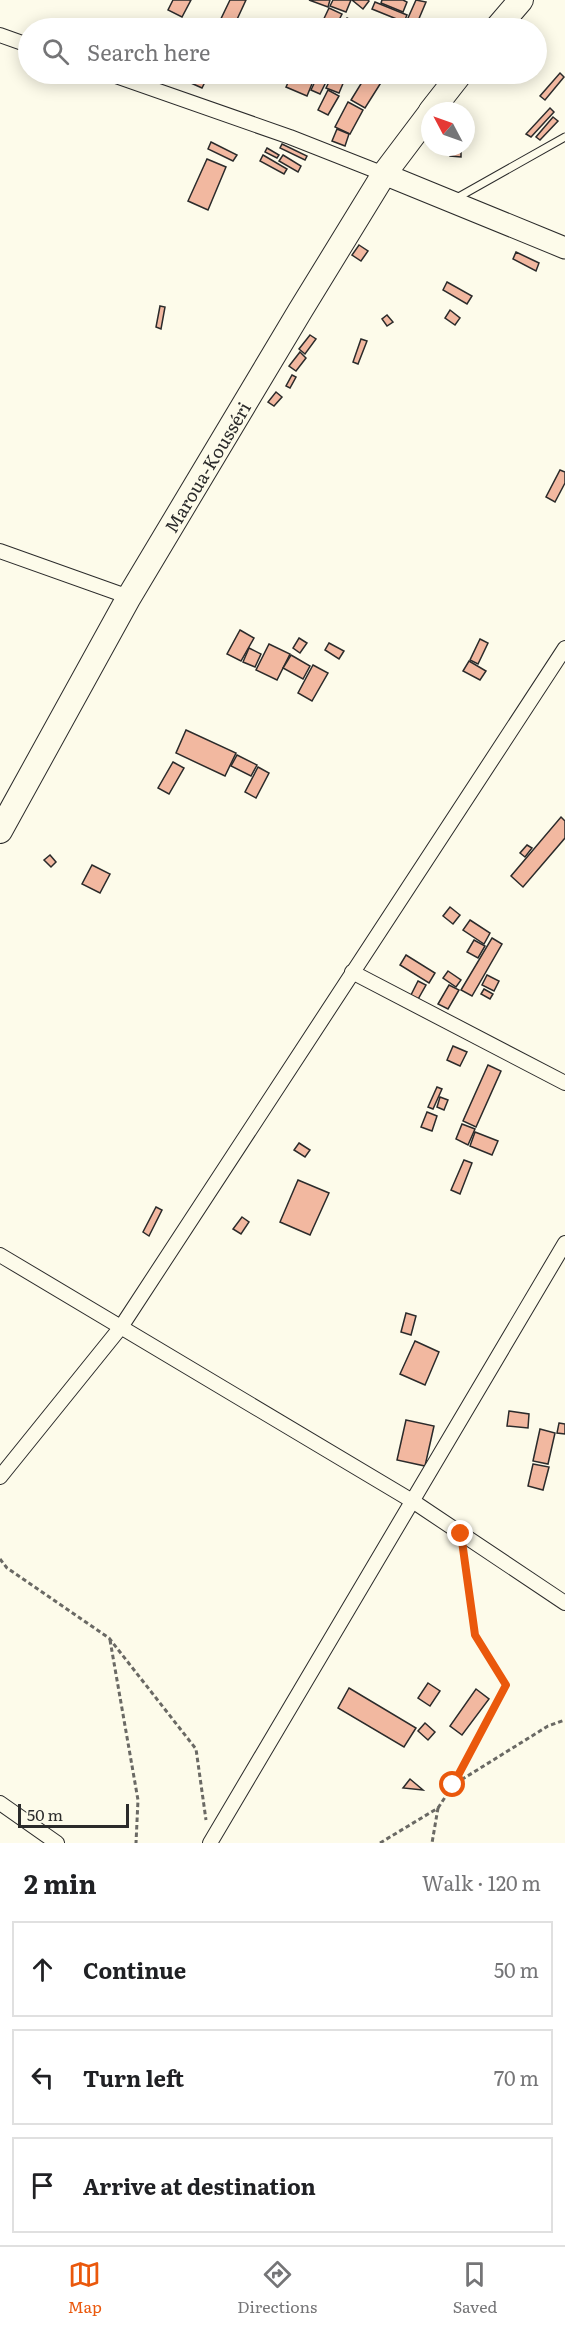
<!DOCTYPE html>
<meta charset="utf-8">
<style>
body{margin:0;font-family:Literata,serif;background:#f6f6f6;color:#202124}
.compass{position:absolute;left:421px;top:102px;width:54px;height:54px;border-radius:50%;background:#fff;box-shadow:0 3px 15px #0003;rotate:311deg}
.scale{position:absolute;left:18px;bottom:15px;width:111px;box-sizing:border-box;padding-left:6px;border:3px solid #2b2b2b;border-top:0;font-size:16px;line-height:21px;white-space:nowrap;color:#2b2b2b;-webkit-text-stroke:4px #fdfbea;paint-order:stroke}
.stop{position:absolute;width:18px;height:18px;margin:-14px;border:4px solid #ea580c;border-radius:50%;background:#fff}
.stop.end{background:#ea580c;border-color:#fff;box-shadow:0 2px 6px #0008}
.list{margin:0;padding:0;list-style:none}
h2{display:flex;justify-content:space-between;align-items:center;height:78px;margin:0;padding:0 24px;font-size:26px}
h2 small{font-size:20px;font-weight:400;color:#757577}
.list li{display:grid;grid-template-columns:39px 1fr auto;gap:18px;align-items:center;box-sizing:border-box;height:96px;margin:0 12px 12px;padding:0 12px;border:2px solid #e0e0e0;border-radius:0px}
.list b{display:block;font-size:22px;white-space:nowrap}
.list em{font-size:20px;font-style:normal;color:#757577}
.icon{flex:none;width:33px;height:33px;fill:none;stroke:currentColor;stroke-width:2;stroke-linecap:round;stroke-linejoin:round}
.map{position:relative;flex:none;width:565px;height:1843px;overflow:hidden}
.search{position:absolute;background:#fff;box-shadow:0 3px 15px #0003;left:18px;right:18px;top:18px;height:66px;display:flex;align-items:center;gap:15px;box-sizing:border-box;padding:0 21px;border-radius:33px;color:#757577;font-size:22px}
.sheet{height:402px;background:#fff}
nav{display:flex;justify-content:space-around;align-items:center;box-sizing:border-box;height:84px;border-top:2px solid #e0e0e0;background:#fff;font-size:16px;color:#757577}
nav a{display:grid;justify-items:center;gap:3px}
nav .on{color:#ea580c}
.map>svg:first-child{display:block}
.building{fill:#f2b8a0;stroke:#2b2b2b;stroke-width:1.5}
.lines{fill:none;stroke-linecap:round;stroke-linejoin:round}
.lane-casing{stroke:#2b2b2b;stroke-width:9}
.street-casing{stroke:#2b2b2b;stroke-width:16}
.primary-casing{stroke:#2b2b2b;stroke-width:23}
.highway-casing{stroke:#2b2b2b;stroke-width:26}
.path{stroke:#6a6964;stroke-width:3;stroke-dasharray:4.5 3;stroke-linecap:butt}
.lane{stroke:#fdfbea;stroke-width:7}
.street{stroke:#fdfbea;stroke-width:14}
.primary{stroke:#fdfbea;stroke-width:21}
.highway{stroke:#fdfbea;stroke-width:24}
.route{stroke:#ea580c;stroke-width:8}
.labels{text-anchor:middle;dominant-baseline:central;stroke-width:4.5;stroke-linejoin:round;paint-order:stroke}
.street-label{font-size:18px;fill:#2b2b2b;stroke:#fdfbea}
</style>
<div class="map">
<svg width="565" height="1843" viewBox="0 0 565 1843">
<rect width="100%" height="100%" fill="#fdfbea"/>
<g class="building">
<path d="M173,0H191L182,17L168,10Z"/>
<path d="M230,0H246L233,28H221L217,27Z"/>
<path d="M309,0H330L328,7Z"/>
<path d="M333,0H351L346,12L330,6Z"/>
<path d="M352,0H368L369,1L363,9Z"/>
<path d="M382,0H403L407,2L403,12L381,3Z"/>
<path d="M416,0L426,2L415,28H408L404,27Z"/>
<path d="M375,2L407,15L404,22L372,9Z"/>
<path d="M329,8L342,14L335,28L320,27Z"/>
<path d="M347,18L366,28H340Z"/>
<path d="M560,73L564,77L545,100L540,96Z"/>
<path d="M195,74H209L202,88L191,83Z"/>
<path d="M292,74H316L307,96L286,87Z"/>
<path d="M333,74H347L339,93L326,88Z"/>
<path d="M367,74L382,81L365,108L351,100Z"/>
<path d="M318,75L327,80L320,94L311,90Z"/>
<path d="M328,90L339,96L328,115L318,110Z"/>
<path d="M348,102L363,110L350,134L335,127Z"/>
<path d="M550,108L554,112L531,137L526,134Z"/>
<path d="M553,117L558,121L540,140L536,137Z"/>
<path d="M337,129L349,134L345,146L332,141Z"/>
<path d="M211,142L237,155L233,161L208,149Z"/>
<path d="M282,144L307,156L305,160L280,148Z"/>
<path d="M450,147H461V157L450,156Z"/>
<path d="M267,148L279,155L277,158L265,152Z"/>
<path d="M263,155L287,169L284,174L260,161Z"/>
<path d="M283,155L301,166L298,172L279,161Z"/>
<path d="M207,159L226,167L208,210L188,201Z"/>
<path d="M359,245L368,251L361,261L352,255Z"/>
<path d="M516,252L539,263L536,271L513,259Z"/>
<path d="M447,282L472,296L467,304L443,290Z"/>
<path d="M160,306L165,307L161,329L156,327Z"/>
<path d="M450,310L460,318L455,325L445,318Z"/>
<path d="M387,315L393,322L387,326L382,319Z"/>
<path d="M310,335L316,339L305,354L299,349Z"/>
<path d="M361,339L367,341L358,364L353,362Z"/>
<path d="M300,352L306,358L296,371L289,366Z"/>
<path d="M292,375L296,377L290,388L286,386Z"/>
<path d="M276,392L282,397L274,406L268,402Z"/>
<path d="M560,470L565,472V483L555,502L546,497Z"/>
<path d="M240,630L254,638L241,661L227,654Z"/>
<path d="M299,638L307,643L300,653L293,648Z"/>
<path d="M480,639L488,643L478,664L470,660Z"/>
<path d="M329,643L344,651L339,659L325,650Z"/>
<path d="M269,644L290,654L277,680L256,670Z"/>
<path d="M249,648L261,654L255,667L243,662Z"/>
<path d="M291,655L310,666L303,679L283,668Z"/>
<path d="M469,661L486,671L480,680L463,671Z"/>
<path d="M313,665L328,673L312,701L298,693Z"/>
<path d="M186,730L236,753L225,776L176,753Z"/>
<path d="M237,755L257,765L251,776L231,766Z"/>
<path d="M173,762L184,768L169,794L158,788Z"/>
<path d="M258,767L269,773L256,798L245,792Z"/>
<path d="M561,817L565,821V838L523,887L511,876Z"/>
<path d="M527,845L532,848L525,857L520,853Z"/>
<path d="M50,855L56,862L51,867L44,860Z"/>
<path d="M92,865L110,874L100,893L82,884Z"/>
<path d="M450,907L460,915L453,924L443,916Z"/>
<path d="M470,920L490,933L484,944L463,930Z"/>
<path d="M492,938L502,944L472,996L461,990Z"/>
<path d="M474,940L485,946L478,958L467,952Z"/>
<path d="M406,955L435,973L429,983L400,965Z"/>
<path d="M448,971L461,980L456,987L443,978Z"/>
<path d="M487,975L499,981L494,991L482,985Z"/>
<path d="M418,981L426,985L417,1001L410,997Z"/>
<path d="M449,985L459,990L448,1009L438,1004Z"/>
<path d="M484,989L493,994L490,999L481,994Z"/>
<path d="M453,1046L467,1052L460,1066L447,1060Z"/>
<path d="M488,1065L501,1071L476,1127L463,1121Z"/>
<path d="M437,1087L442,1089L433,1109L428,1107Z"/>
<path d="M440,1097L448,1100L444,1110L437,1107Z"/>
<path d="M427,1112L437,1116L432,1131L421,1127Z"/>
<path d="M462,1124L475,1129L468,1145L456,1139Z"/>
<path d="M475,1132L498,1141L492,1155L470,1146Z"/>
<path d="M299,1143L310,1150L305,1157L294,1150Z"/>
<path d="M464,1160L472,1163L460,1194L451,1190Z"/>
<path d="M298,1180L329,1193L310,1235L280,1222Z"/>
<path d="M156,1207L162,1210L149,1236L143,1232Z"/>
<path d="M242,1217L249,1222L241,1234L233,1229Z"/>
<path d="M406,1313L416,1316L411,1335L401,1332Z"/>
<path d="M415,1341L439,1352L425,1385L400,1374Z"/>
<path d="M509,1411L529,1414L528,1428L507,1426Z"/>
<path d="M406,1420L434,1426L425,1466L397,1460Z"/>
<path d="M559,1423L565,1424V1434L557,1433Z"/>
<path d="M540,1429L555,1433L548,1464L533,1461Z"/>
<path d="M533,1464L549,1467L543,1490L528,1486Z"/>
<path d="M428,1683L440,1691L430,1706L418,1698Z"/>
<path d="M349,1688L416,1728L404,1747L338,1708Z"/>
<path d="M476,1689L489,1699L462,1735L450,1726Z"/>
<path d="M425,1723L435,1732L428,1740L418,1731Z"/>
<path d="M410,1779L423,1790L403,1788Z"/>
</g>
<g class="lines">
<defs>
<path id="lane" d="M455,199L565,137"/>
<g id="street">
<path d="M0,35L28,45"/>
<path d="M110,74L290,137L384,174"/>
<path d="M0,551L129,597"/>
<path d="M352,972L565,1083"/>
<path d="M0,1255L414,1502L565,1603"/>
<path d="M0,1477L121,1327L565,648"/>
<path d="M0,1803L57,1843"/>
<path d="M210,1843L565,1243"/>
</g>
<path id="primary" d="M384,174L565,248"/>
<g id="highway">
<path d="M497,28L521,0"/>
<path d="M431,111L460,74"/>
<path d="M0,831L129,597L300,311L384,174L430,113"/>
</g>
</defs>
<use href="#lane" class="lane-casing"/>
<use href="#street" class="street-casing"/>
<use href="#primary" class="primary-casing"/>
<use href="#highway" class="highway-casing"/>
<g class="path">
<path d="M0,1559L7,1568L109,1638L196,1749L206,1820"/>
<path d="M110,1640L138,1800L136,1843"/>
<path d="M453,1785L505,1685L475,1635L463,1551"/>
<path d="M438,1808L453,1785L548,1726L565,1720"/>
<path d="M380,1843L438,1808L432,1843"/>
</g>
<use href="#lane" class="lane"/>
<use href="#street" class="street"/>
<use href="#primary" class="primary"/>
<use href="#highway" class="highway"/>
</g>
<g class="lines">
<path class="route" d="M453,1785L506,1685L475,1635L461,1534"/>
</g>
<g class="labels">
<g class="street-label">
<text transform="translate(207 467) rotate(-59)">Maroua-Kousséri</text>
</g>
</g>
</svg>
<svg class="compass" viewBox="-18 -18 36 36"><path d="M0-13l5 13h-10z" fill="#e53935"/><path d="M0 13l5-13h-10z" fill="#757577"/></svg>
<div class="scale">50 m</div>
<div class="stop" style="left:453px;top:1785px"></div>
<div class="stop end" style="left:461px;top:1534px"></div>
<div class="search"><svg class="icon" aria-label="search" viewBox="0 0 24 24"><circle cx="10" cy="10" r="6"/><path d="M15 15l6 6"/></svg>Search here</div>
</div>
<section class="sheet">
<h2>2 min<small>Walk · 120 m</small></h2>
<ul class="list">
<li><svg class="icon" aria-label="ahead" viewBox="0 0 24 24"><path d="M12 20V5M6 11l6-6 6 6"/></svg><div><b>Continue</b></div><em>50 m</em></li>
<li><svg class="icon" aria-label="left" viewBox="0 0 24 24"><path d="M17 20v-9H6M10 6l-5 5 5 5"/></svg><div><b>Turn left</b></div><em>70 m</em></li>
<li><svg class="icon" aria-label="arrive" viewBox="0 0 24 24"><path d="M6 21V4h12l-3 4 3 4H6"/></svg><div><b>Arrive at destination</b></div></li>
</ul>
</section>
<nav>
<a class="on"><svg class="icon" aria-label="map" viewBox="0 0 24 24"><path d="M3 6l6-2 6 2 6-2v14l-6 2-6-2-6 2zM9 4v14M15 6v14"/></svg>Map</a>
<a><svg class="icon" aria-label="directions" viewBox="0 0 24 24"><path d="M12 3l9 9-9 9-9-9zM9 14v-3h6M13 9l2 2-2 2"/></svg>Directions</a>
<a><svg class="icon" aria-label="saved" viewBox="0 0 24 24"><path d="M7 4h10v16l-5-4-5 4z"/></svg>Saved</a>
</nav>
